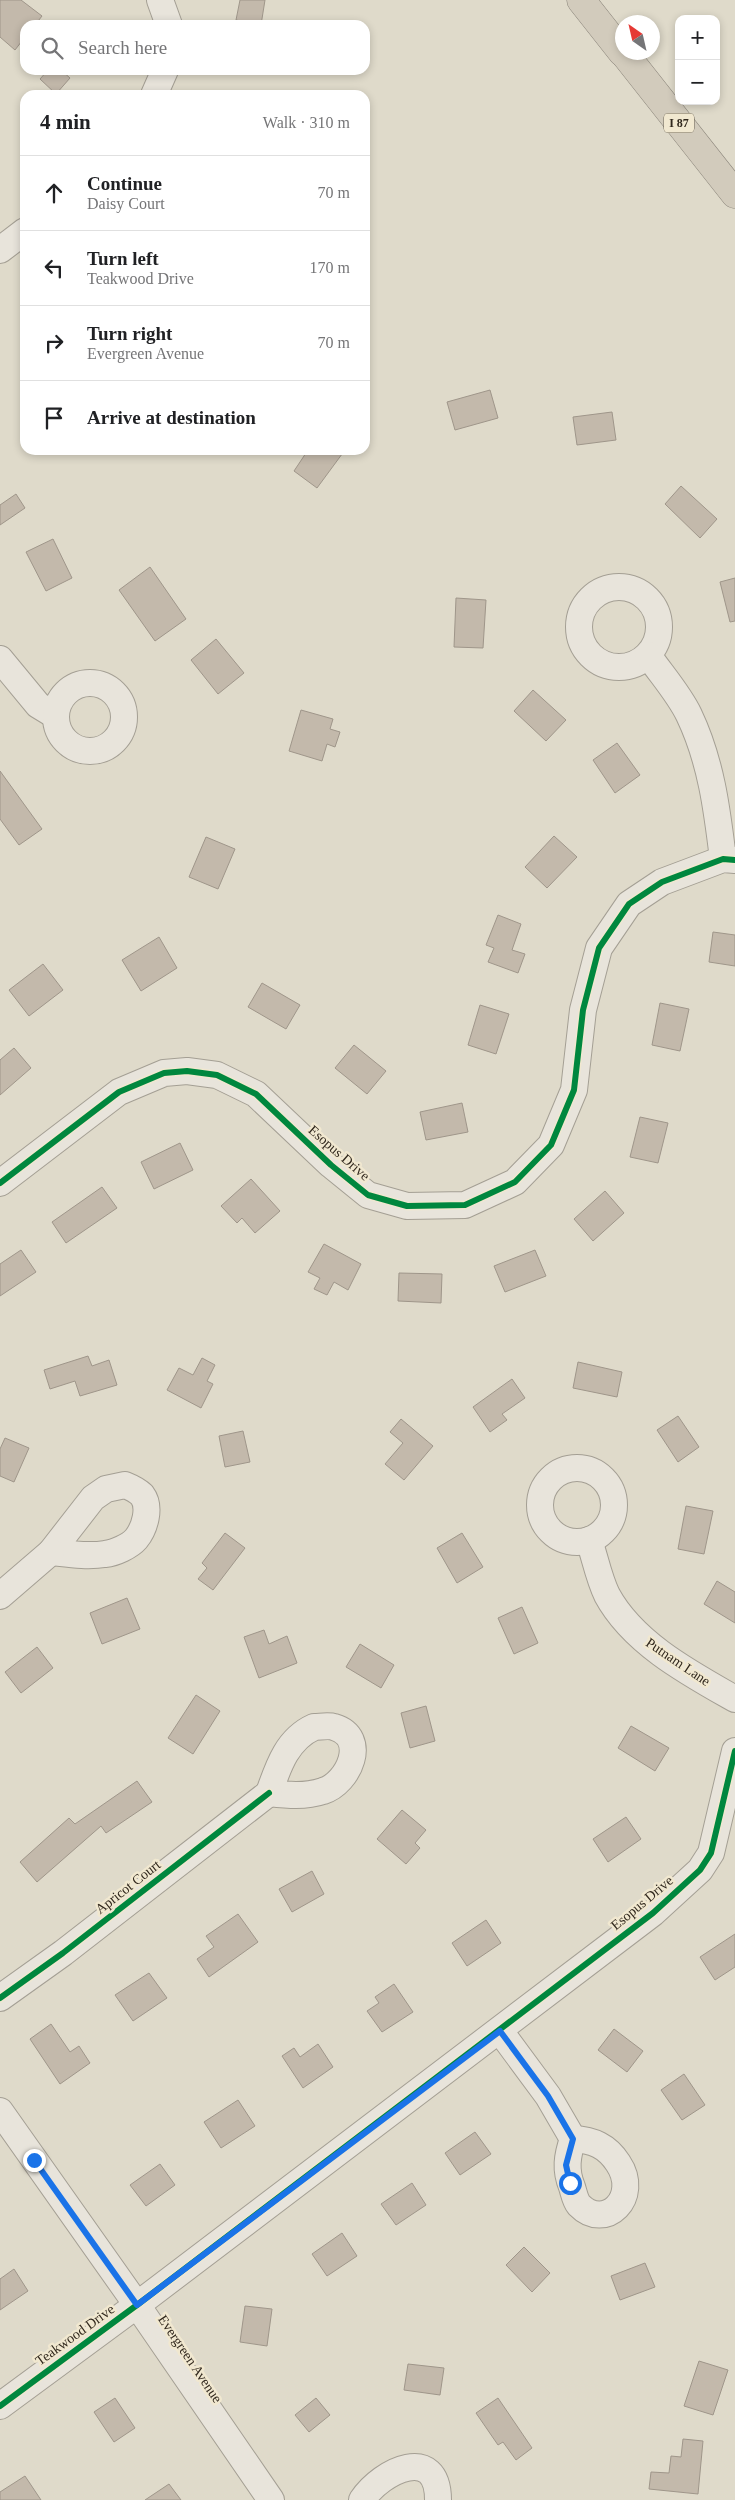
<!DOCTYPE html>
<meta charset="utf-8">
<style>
body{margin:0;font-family:Georgia,serif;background:#f2f2f2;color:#202124}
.controls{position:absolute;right:15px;top:15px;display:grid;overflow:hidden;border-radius:10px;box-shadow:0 2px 8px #0003}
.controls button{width:45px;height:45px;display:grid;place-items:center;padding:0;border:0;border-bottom:1px solid #e0e0e0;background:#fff;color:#202124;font:25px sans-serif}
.compass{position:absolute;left:615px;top:15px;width:45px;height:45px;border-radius:50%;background:#fff;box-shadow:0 2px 8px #0003;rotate:326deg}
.stop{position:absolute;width:15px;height:15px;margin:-11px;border:4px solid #1a73e8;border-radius:50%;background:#fff}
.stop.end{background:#1a73e8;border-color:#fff;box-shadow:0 1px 5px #0008}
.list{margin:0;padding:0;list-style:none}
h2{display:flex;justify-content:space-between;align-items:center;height:65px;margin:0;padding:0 20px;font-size:21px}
h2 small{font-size:16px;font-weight:400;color:#757577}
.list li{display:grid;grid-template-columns:32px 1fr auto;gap:15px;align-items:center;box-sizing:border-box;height:75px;padding:0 20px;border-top:1px solid #e0e0e0}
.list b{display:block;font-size:19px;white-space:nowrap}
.list p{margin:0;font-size:16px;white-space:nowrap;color:#757577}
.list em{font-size:16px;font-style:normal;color:#757577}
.icon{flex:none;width:28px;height:28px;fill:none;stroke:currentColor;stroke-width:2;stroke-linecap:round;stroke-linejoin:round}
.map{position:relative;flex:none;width:735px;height:2500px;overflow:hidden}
.search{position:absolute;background:#fff;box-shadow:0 2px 8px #0003;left:20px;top:20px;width:350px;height:55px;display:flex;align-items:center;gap:12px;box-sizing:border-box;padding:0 18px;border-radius:15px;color:#757577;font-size:19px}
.panel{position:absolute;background:#fff;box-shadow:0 2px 8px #0003;left:20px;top:90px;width:350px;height:365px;border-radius:15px}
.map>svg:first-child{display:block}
.building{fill:#c3b9ab;stroke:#9f968a}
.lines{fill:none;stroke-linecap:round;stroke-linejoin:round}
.minor-casing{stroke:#a49f94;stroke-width:28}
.highway-casing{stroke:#8a847a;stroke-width:29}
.minor{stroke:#e8e4db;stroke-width:26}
.highway{stroke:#d2cbbc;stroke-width:28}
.cycleway-casing{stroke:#f1e8d0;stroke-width:9}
.cycleway{stroke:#00873e;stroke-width:6}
.route{stroke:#1a73e8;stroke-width:6}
.labels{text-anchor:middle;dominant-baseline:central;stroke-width:5;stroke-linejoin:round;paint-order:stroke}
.shield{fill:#f1e8d0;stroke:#6b6253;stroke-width:1}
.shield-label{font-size:12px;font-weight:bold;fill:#31281d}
.street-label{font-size:14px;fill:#31281d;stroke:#f1e8d0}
</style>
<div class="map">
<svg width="735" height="2500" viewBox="0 0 735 2500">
<rect width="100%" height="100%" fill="#dfdaca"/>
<g class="building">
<path d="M0,0H21L42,16L35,25H25V37L15,50L0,37Z"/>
<path d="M240,0H265L261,25L236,20Z"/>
<path d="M48,70H61L70,78L56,94L40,79Z"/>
<path d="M490,390L498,418L455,430L447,402Z"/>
<path d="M612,412L616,440L577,445L573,417Z"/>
<path d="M308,450H345L317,488L294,471Z"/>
<path d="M681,486L717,519L700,538L665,504Z"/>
<path d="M16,494L25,508L0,525V505Z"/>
<path d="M53,539L72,578L46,591L26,552Z"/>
<path d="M150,567L186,619L155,641L119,590Z"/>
<path d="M735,578V621L730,622L720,582Z"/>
<path d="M456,598L486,600L483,648L454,647Z"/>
<path d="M216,639L244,673L218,694L191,660Z"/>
<path d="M533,690L566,720L546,741L514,711Z"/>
<path d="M301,710L333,719L330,729L340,732L335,747L327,744L322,761L289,751Z"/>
<path d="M617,743L640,775L615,793L593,760Z"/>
<path d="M0,771L42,829L19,845L0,819Z"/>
<path d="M554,836L577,857L547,888L525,867Z"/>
<path d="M206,837L235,849L218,889L189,877Z"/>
<path d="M498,915L521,924L512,950L525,954L518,973L488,962L494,948L486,945Z"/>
<path d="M713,932L735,935V966L709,962Z"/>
<path d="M159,937L177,968L141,991L122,960Z"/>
<path d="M43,964L63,990L29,1016L9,990Z"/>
<path d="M262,983L300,1005L286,1029L248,1007Z"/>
<path d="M660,1003L689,1009L680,1051L652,1045Z"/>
<path d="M480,1005L509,1014L496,1054L468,1045Z"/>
<path d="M354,1045L386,1071L367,1094L335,1068Z"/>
<path d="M14,1048L31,1068L0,1095V1060Z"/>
<path d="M462,1103L468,1132L426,1140L420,1112Z"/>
<path d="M640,1117L668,1123L658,1163L630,1157Z"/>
<path d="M180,1143L193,1170L154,1189L141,1162Z"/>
<path d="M251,1179L280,1211L255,1233L242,1218L237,1223L221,1206Z"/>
<path d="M102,1187L117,1208L66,1243L52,1222Z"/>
<path d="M605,1191L624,1213L593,1241L574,1219Z"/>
<path d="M324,1244L361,1264L348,1290L334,1282L327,1295L314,1289L320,1278L308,1272Z"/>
<path d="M21,1250L36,1272L0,1296V1264Z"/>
<path d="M535,1250L546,1276L505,1292L494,1266Z"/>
<path d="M399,1273L442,1274L441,1303L398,1301Z"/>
<path d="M88,1356L92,1366L109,1360L117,1385L80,1396L75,1381L50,1389L44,1370Z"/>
<path d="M202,1358L215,1365L207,1381L213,1384L201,1408L167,1390L179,1368L193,1375Z"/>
<path d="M578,1362L622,1372L617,1397L573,1388Z"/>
<path d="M512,1379L525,1398L502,1414L507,1420L490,1432L473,1407Z"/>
<path d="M678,1416L699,1447L678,1462L657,1430Z"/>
<path d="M401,1419L433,1446L404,1480L385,1464L403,1443L390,1432Z"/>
<path d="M243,1431L250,1462L225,1467L219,1436Z"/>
<path d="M5,1438L29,1448L14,1482L0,1476V1449Z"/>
<path d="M686,1506L713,1511L704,1554L678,1549Z"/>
<path d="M225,1533L245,1548L213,1590L198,1579L207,1568L202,1563Z"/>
<path d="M462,1533L483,1567L457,1583L437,1548Z"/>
<path d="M717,1581L735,1592V1623L704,1604Z"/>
<path d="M127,1598L140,1629L102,1644L90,1613Z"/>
<path d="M522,1607L538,1643L514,1654L498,1618Z"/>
<path d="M264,1630L269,1644L287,1636L297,1663L259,1678L244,1637Z"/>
<path d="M360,1644L394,1665L381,1688L346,1667Z"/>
<path d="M37,1647L53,1668L21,1693L5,1672Z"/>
<path d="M196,1695L220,1711L193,1754L168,1738Z"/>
<path d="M426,1706L435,1741L410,1748L401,1713Z"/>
<path d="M631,1726L669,1748L655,1771L618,1748Z"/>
<path d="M137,1781L152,1802L106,1833L101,1826L37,1882L20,1862L69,1818L75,1824Z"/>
<path d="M402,1810L426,1830L415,1843L420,1848L406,1864L377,1839Z"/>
<path d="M626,1817L641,1839L608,1862L593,1839Z"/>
<path d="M312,1871L324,1894L292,1912L279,1889Z"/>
<path d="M238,1914L258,1942L209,1977L197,1959L214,1947L206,1936Z"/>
<path d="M486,1920L501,1943L467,1966L452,1943Z"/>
<path d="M735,1934V1967L715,1980L700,1957Z"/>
<path d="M149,1973L167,1998L133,2021L115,1995Z"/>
<path d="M394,1984L413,2012L382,2032L367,2011L379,2003L375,1997Z"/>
<path d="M51,2024L70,2052L79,2046L90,2063L60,2084L30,2039Z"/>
<path d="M614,2029L643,2051L627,2072L598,2050Z"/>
<path d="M318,2044L333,2067L303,2088L282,2056L294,2048L300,2057Z"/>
<path d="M684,2074L705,2105L682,2120L661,2090Z"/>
<path d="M238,2100L255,2126L221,2148L204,2122Z"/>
<path d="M475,2132L491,2154L460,2175L445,2153Z"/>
<path d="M160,2164L175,2185L146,2206L130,2185Z"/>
<path d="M412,2183L426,2205L396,2225L381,2204Z"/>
<path d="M342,2233L357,2256L327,2276L312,2254Z"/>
<path d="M524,2247L550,2273L532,2292L506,2265Z"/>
<path d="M645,2263L655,2287L620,2300L611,2276Z"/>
<path d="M14,2269L28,2291L0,2310V2279Z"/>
<path d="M245,2306L272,2309L267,2346L240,2342Z"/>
<path d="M699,2361L728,2370L713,2415L684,2406Z"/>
<path d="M408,2364L444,2368L440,2395L404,2390Z"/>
<path d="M115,2398L135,2428L114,2442L94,2412Z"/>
<path d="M316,2398L330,2415L309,2432L295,2415Z"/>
<path d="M498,2398L532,2448L516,2460L503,2442L498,2445L476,2413Z"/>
<path d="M683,2439L703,2441L698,2494L649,2489L651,2472L669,2473L671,2456L681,2457Z"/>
<path d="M25,2476L41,2500H0V2492Z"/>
<path d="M169,2484L181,2500H145Z"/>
</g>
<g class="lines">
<defs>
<g id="minor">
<path d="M160,0L169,25"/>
<path d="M154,95L165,70"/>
<path d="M0,250L25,231"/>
<circle cx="619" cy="627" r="40"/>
<path d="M648,655C661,674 679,694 689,715C711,761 717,809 723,859"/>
<path d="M0,659L38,705L56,716"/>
<circle cx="90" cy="717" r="34"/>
<path d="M0,1183L119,1092L164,1073L187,1071L217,1075L256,1094L331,1165L368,1195L407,1206L465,1205L515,1182L551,1145L574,1090L583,1010L599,948L629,904L662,882L723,859L735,860"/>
<circle cx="577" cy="1505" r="37"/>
<path d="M125,1485C130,1487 138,1491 142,1495C151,1507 145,1528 136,1539C130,1546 115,1553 105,1554C87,1557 69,1554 51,1552L93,1498L106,1489Z"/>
<path d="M589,1540C595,1558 599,1579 607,1595C633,1643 689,1673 735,1699"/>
<path d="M0,1596L51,1552"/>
<path d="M314,1727C320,1727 328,1725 334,1727C369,1737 349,1783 323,1791C305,1797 287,1795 269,1793C278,1767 287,1739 314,1727Z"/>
<path d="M0,1998L63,1953L269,1793"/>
<path d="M500,2031L548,2096L573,2139"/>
<path d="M0,2111L137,2305L271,2500"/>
<path d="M573,2139C593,2140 607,2146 618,2163C641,2197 605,2232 579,2205C575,2200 574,2193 572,2187C565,2170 567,2156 573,2139Z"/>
<path d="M0,2406L137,2305L653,1913L700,1870L711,1853L735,1751"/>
<path d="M362,2500C382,2470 438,2444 438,2500"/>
</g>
<g id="highway">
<path d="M581,0L622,52"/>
<path d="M623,52L735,194"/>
</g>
</defs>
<use href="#minor" class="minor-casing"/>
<use href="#highway" class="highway-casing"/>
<use href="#minor" class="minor"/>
<use href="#highway" class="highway"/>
<defs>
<g id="cycleway">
<path d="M0,1183L119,1092L164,1073L187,1071L217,1075L256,1094L331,1165L368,1195L407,1206L465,1205L515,1182L551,1145L574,1090L583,1010L599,948L629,904L662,882L723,859L735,860"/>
<path d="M0,1998L63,1953L269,1793"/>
<path d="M0,2406L137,2305L653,1913L700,1870L711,1853L735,1751"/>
</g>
</defs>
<use href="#cycleway" class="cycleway-casing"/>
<use href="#cycleway" class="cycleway"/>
</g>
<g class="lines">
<path class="route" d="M34,2160L137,2305L500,2031L548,2096L573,2139L566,2165L570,2183"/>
</g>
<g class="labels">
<rect class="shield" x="664" y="113.5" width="30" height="19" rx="4"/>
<g class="shield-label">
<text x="679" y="123">I 87</text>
</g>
<g class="street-label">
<text transform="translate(339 1153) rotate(41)">Esopus Drive</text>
<text transform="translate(678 1662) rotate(34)">Putnam Lane</text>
<text transform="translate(128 1887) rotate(-38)">Apricot Court</text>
<text transform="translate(642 1903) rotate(-40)">Esopus Drive</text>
<text transform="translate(75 2335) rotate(-36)">Teakwood Drive</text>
<text transform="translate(190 2359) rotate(56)">Evergreen Avenue</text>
</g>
</g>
</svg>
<div class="controls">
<button>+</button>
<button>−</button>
</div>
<svg class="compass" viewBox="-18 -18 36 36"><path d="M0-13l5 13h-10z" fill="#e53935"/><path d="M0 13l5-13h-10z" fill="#757577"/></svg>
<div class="stop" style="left:570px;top:2183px"></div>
<div class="stop end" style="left:34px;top:2160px"></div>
<div class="search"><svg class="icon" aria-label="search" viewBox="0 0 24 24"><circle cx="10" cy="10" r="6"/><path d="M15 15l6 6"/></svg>Search here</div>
<section class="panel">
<h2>4 min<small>Walk · 310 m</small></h2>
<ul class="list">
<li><svg class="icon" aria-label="ahead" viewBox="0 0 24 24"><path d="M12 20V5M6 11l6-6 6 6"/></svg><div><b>Continue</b><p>Daisy Court</p></div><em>70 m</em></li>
<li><svg class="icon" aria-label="left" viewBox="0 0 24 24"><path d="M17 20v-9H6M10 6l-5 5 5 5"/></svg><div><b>Turn left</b><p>Teakwood Drive</p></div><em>170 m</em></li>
<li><svg class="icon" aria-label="right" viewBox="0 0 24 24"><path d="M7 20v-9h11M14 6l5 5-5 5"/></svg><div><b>Turn right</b><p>Evergreen Avenue</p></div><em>70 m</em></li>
<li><svg class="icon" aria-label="arrive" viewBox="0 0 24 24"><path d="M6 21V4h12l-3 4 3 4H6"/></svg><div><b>Arrive at destination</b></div></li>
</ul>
</section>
</div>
